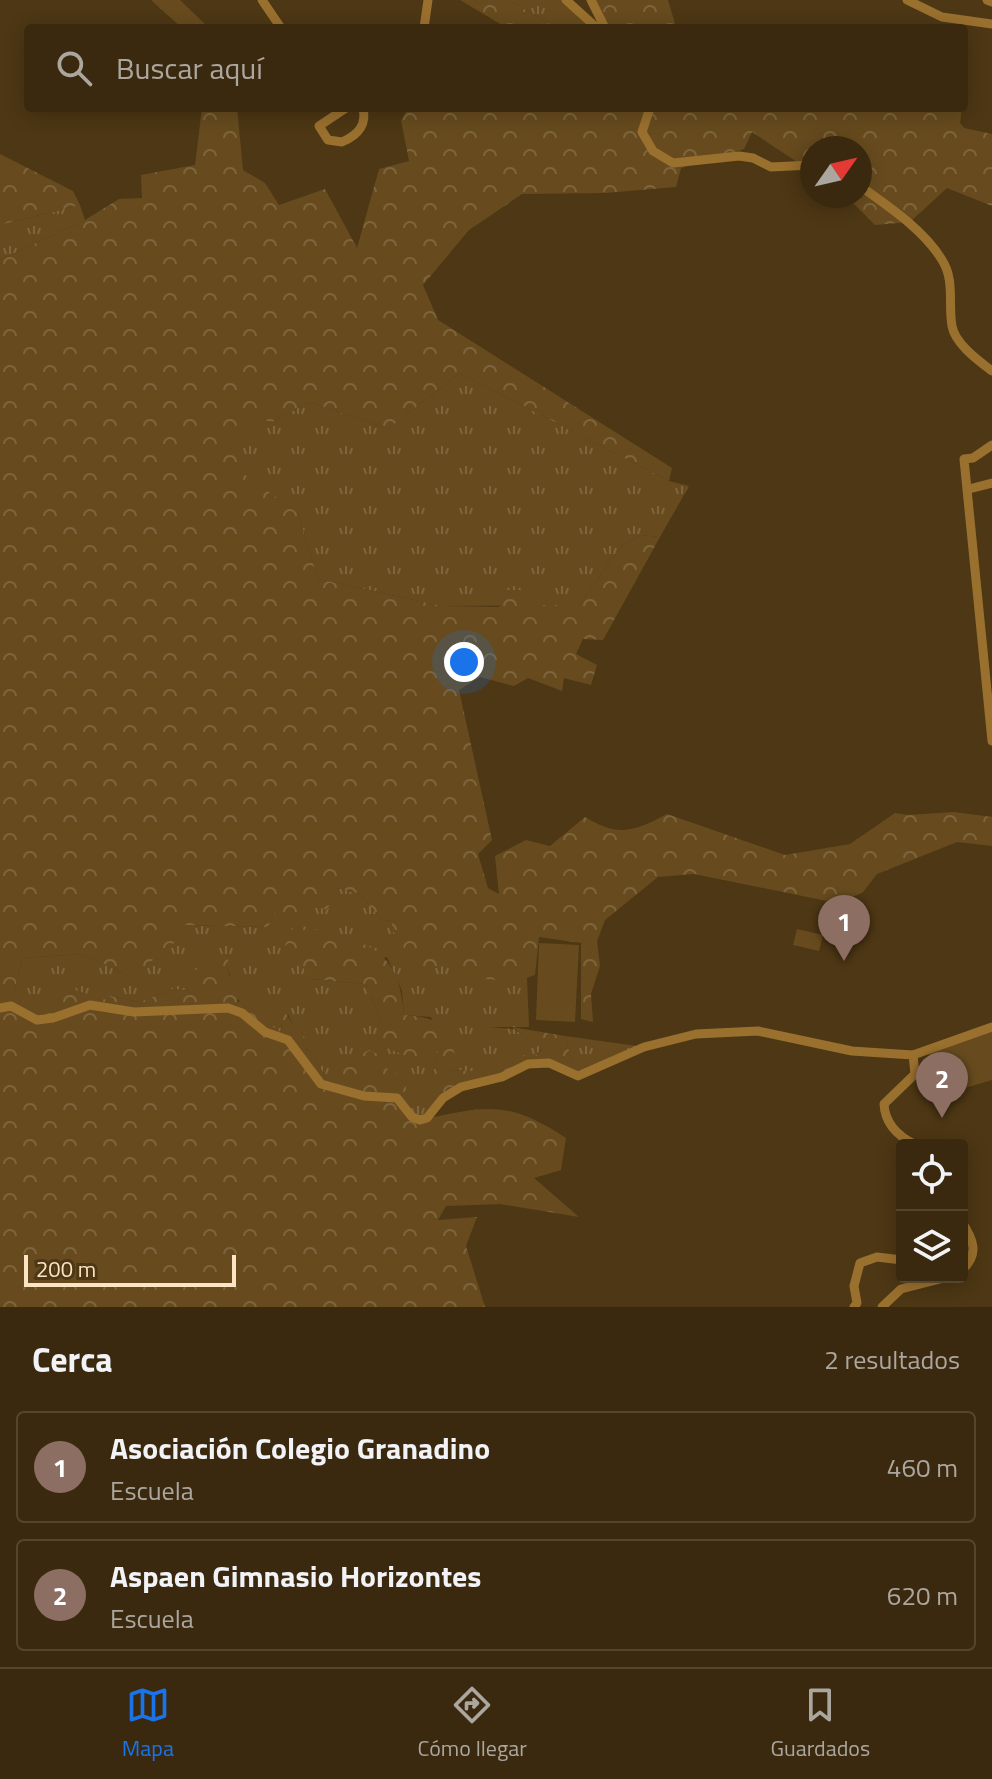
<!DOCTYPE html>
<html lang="es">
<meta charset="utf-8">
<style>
body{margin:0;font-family:"Titillium Web",sans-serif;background:#413118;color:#f1f3f6}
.controls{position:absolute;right:24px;bottom:24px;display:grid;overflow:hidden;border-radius:8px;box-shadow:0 4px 20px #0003}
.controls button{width:72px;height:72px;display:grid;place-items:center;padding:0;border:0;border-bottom:2px solid #54452f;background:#3a290f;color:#f1f3f6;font:40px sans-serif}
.compass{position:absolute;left:800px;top:136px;width:72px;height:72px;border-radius:50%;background:#3a290f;box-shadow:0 4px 20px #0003;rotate:56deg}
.scale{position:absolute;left:24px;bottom:20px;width:212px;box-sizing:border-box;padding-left:8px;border:4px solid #fce5c5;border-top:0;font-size:22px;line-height:28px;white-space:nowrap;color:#fce5c5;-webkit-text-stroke:6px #4d3714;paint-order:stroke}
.you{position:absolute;left:464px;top:662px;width:28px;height:28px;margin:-20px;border:6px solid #fff;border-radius:50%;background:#1a73e8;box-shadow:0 0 0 12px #1a73e833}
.badge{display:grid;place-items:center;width:52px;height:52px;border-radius:50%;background:#1a73e8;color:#fff;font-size:26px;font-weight:700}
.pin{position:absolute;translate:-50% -66px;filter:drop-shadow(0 2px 4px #0008)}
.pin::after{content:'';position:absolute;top:42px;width:28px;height:24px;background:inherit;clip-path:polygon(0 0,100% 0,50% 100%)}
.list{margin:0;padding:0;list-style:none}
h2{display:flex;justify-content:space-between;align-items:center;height:104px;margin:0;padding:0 32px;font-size:34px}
h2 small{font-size:26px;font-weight:400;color:#aba69e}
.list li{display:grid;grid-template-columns:52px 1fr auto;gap:24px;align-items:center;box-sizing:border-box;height:112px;margin:0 16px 16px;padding:0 16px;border:2px solid #54452f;border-radius:8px}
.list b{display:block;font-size:30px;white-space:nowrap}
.list p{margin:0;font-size:26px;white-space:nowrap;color:#aba69e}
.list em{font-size:26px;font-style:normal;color:#aba69e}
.icon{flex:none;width:44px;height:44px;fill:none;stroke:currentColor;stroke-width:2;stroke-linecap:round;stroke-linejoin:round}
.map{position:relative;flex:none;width:992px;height:1307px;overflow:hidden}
.search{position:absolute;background:#3a290f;box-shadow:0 4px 20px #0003;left:24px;right:24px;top:24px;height:88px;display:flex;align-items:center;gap:20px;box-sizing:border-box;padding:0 28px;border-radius:8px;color:#aba69e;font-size:30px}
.sheet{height:360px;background:#3a290f}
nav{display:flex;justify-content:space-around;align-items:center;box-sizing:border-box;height:112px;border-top:2px solid #54452f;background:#3a290f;font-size:22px;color:#aba69e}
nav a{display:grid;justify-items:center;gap:4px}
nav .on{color:#1a73e8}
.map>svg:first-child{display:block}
.grass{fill:url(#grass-tufts)}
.forest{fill:url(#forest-crowns)}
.park{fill:#674b1e}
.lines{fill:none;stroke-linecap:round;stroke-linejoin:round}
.minor{stroke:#9a702e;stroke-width:9}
</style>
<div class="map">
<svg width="992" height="1307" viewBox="0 0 992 1307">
<defs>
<pattern id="grass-tufts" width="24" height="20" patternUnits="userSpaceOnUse" patternTransform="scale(2)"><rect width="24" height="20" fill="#674b1e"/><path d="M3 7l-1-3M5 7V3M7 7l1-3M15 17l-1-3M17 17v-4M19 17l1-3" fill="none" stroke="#7e653d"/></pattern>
<pattern id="forest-crowns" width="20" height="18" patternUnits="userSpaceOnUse" patternTransform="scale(2)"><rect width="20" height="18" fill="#674b1e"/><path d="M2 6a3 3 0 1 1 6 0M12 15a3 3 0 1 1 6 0" fill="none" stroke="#7e653d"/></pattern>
</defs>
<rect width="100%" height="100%" fill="#4d3714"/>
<g class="grass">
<path d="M151,0H180L209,28H182Z"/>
<path d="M509,0H562L593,28H557Z"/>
<path d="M80,205L85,220L0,260V225Z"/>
<path d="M460,373L669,481L689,486L660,537L640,535L621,547L579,605L442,606L318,579L298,513L240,472V414L272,422L309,402L388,429Z"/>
<path d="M337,888L360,894L383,921L392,920L483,979L527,978L529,1027H490L514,1029L543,1048L531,1059L478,1079L472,1071L447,1070L431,1017L404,1015L402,991L387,957L312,979L366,984L382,1024L438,1050L428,1099L443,1098L427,1118L333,1084C319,1073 319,1058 304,1047L312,1045L302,1035L300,1025L295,1029L288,1014L282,1021L281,1033C242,1001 233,1012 227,956L190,991L172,989L140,1002L110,996L107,1000L60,1005L37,1020L13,995L23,958L82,954L132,977L179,925L267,927L274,913L307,903Z"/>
<path d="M565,1036L644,1047L585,1072L573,1066Z"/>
</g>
<g class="forest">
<path d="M460,0H509L557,28H507Z"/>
<path d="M594,0H668L675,24L687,28H608Z"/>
<path d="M202,108H237L243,170L265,183L279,205L325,189L357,248L379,169L409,161L401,120L409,108H962L960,123L964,128L992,134V206L947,188L910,222L875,225L846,196H860V148H812V172L752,132L744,149L681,168L676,187L605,193L522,194L469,230L423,285L438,320L672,468L669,481L460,373L388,429L309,402L272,422L240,415L241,472L298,513L318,579L442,606L499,607L507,590H520L527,605H579L621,547L640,535L660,537L603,640L583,639L576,654L597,665L591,685L564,678L562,691L528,678L514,686L480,677L459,690L492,840L478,854L488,888L499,894L495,856L526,840L550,846L585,817C618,837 633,832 667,814L785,855L850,844L895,813L908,815L954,812L992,817V846L957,842L877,874L862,893L837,903L694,874L658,877L605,920L597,941L600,966L591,994L593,1022L581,1019V943L539,937L535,975L517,981L483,979L479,983L456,963L420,972L392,930V920L383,921L360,894L337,888L327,910L307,903L296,924C357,942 399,939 404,1015C440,1018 449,1024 456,1060L448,1070L473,1071L478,1078L511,1067L505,1063L514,1050L531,1059L543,1049L512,1027L565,1036L573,1065L583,1063L585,1072L578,1076L549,1063L473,1083L443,1098L427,1099L438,1051L417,1060L374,1043L382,1024L366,984L312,979L285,945L295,923L274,913L268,927L179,925L175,942L132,977L82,954L23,958L13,995L36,1009L32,1017L36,1020L51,1002L60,1005L69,988L107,1000L110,996L140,1002L172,989L190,991L192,973L208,961L228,956L229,976L242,981L237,1002L256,1000L259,1015L281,1033L282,1021L274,1013L281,1005L295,1028L301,1025L302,1035L313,1045L305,1048C319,1058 319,1073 332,1083L336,1068L369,1050L388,1059L386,1068L407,1080L404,1103L420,1120C486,1106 506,1099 566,1138L561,1170L534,1178L579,1217L500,1204L446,1206L438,1220L477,1217L466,1246L485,1307H0V260L85,220L119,199L142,198L141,175L195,165Z"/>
<path d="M0,154L73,191L80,205L0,225Z"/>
</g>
<g class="park">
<path d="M797,929L823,935L819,951L793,945Z"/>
<path d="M539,943L579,945L575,1022L536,1020Z"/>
<path d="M992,1031V1080L942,1095L928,1051Z"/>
</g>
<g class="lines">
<g class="minor">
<path d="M262,0L281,28"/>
<path d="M566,0L597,28"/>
<path d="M591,0L605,28"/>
<path d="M907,0L942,17L992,24"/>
<path d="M987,0L992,2"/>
<path d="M424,28L428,0"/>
<path d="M346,108L319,126L328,140L342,142C358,135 367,125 363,108"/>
<path d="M650,108L642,132L653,151L673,163L739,156L753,158L771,167L812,165"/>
<path d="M860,186C888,206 924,230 942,260C955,280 948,303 952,326C955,344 979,361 992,371"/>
<path d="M992,445L973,458L964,459L992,741"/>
<path d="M969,489L992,483"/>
<path d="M0,1008L11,1006L37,1020L53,1018L90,1005L134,1012L228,1008L242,1013L265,1032L288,1040L321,1084L364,1096L397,1098L412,1117L420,1120L427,1118L443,1098L461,1087L502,1077L528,1064L549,1063L578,1076L644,1047L696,1034L758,1031L852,1051L913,1055L915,1074L884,1104C885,1125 899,1137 916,1145"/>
<path d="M913,1055L992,1027"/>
<path d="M962,1222C973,1239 980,1254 962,1270"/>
<path d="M854,1307L857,1303L854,1286L860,1263L877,1257L902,1260"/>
<path d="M882,1307L901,1289L948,1277"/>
</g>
</g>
</svg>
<div class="controls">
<button><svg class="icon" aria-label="locate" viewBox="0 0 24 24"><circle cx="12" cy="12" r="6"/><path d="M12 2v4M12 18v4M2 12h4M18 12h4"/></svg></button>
<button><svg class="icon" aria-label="layers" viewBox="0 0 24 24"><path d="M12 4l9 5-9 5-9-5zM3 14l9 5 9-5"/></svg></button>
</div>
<svg class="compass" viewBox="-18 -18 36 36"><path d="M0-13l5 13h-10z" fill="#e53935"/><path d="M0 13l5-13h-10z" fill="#aba69e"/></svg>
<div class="scale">200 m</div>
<div class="you"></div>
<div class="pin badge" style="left:844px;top:961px;background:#8d6e63">1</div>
<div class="pin badge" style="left:942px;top:1118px;background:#8d6e63">2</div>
<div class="search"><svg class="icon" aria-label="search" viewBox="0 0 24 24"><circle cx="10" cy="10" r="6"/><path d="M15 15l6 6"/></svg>Buscar aquí</div>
</div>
<section class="sheet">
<h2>Cerca<small>2 resultados</small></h2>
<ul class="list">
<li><span class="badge" style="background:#8d6e63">1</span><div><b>Asociación Colegio Granadino</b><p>Escuela</p></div><em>460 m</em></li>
<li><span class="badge" style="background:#8d6e63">2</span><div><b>Aspaen Gimnasio Horizontes</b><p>Escuela</p></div><em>620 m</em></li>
</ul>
</section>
<nav>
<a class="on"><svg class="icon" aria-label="map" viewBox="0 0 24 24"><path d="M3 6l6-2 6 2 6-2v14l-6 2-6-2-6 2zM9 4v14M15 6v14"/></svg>Mapa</a>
<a><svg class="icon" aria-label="directions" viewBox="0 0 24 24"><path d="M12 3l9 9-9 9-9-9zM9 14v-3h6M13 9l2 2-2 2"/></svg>Cómo llegar</a>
<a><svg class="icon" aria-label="saved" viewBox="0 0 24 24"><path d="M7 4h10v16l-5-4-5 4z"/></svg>Guardados</a>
</nav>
